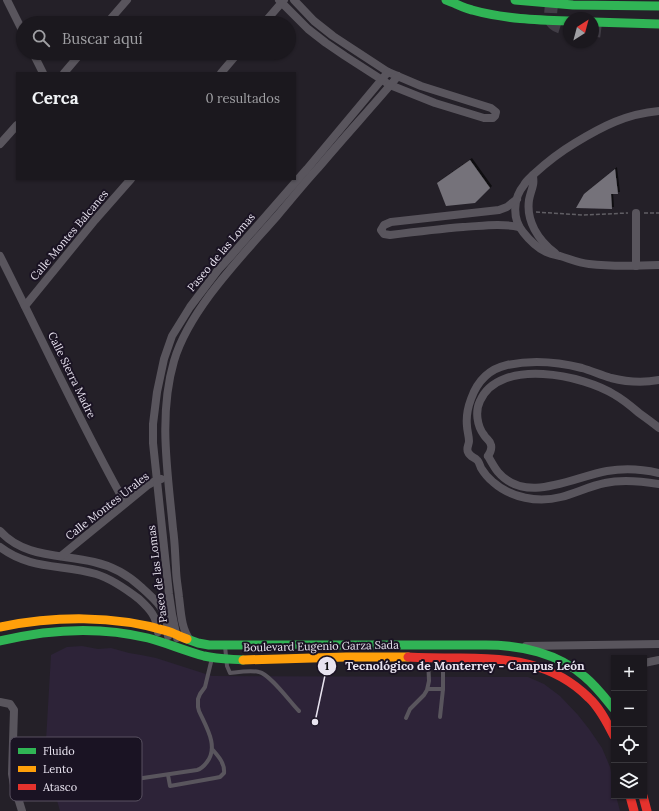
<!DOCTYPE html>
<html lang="es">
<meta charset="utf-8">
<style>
body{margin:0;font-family:Lora,serif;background:#242127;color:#f1f3f6}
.controls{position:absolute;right:12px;bottom:12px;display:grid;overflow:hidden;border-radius:0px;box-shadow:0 1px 3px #0004}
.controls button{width:36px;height:36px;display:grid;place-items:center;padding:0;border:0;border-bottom:1px solid #39373c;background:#1b181e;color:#f1f3f6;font:20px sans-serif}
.compass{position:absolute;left:563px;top:12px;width:36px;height:36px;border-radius:50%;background:#1b181e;box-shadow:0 1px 3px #0004;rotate:36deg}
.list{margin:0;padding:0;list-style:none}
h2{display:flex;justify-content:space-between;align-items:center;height:52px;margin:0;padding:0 16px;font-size:17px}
h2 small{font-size:13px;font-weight:400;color:#a0a0a4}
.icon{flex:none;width:22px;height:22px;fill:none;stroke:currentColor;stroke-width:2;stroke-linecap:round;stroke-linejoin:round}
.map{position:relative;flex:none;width:659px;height:811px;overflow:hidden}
.search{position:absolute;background:#1b181e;box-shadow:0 1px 3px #0004;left:16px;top:16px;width:280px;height:44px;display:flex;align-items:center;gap:10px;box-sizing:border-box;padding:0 14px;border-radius:22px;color:#a0a0a4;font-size:15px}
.panel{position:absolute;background:#1b181e;box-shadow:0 1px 3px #0004;left:16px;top:72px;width:280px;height:108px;border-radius:0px}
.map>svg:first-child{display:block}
.built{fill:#2d2338}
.building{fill:#75727a;filter:url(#shadow)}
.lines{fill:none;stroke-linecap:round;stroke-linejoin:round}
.primary-tunnel{stroke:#413d46;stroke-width:13;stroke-dasharray:13 6;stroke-linecap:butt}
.path{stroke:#605e64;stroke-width:1.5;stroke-dasharray:4 2;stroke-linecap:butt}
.lane{stroke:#59555d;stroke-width:4}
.street{stroke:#59555d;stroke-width:8}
.fast{stroke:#30b455;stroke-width:9}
.slow{stroke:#ff9f0a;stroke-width:9}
.jam{stroke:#e5322d;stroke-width:9}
.labels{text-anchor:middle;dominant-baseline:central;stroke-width:4;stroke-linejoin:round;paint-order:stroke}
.street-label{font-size:11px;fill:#e8e3ef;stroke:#1a1323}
.key{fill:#1a1323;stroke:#585160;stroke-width:1}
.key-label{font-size:11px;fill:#e8e3ef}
.leader{fill:none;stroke:#e8e3ef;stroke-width:1.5}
.callout-dot{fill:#e8e3ef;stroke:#1a1323;stroke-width:1.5}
.mark-label{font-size:12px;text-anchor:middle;font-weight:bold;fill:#111}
.callout-label{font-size:12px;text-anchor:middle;font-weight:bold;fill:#e8e3ef;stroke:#1a1323;stroke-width:4;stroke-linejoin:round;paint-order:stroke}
</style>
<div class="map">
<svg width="659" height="811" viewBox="0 0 659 811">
<defs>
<filter id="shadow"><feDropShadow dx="2" dy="-2" stdDeviation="0" flood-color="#0009"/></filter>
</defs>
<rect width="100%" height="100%" fill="#242028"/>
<path class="built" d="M82,646L98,649L111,648L129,653L141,655L156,658L212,676L528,677L544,684L560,696L578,715L589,729L602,748L610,767L614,785V796H616L620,811H60L45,758L51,655L67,647Z"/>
<g class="building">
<path d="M470,160L490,188L475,203L446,206L437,183Z"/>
<path d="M615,169L618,194H611L612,209L576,208L584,194Z"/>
</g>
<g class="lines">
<g class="primary-tunnel">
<path d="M552,0C550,20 547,25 569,29"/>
<path d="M593,30L601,31"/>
</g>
<g class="path">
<path d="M536,212L583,215L628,213"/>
<path d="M644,213H659"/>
</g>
<g class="lane">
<path d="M225,646L227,666L230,673C239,672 250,670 259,672C270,674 290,702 299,711"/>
<path d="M428,689H443"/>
<path d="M440,717L443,689V659"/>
<path d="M406,718L410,709L424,695L427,690L429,681L428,658"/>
<path d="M168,775L170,786L215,778L220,777L224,773C225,763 218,756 212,749"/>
<path d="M89,786L197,770C201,769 204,766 207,762C219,746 206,727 199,711L198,707V699L200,694L205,687L212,658"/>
</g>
<g class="street">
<path d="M7,0L23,32"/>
<path d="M279,0L308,29L326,43L345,56L390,85L435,103L484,118H493L495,116L496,112L491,108L421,86L388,72L333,36L314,21L294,0"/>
<path d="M107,23L127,0"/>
<path d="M264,23L284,0"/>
<path d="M33,53L43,73"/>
<path d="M64,73L81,53"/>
<path d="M221,73L238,53"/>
<path d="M659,111C626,114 603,126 575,143C560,152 547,162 534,174C531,177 526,181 524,185C513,198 512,219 523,232C530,241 536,247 546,252C550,254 555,255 560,256C570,259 579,263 589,264C613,267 636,266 659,265"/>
<path d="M0,144L17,125"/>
<path d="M533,175C533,178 534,182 533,185C532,190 530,194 529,200C526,221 538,240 555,253"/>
<path d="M517,199L507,207L499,210L391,222L384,225L381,230L384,234L390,235C414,232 439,229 463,227C482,226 500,223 519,227"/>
<path d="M636,213V266"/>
<path d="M0,256C42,339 80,423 125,503"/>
<path d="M25,306L95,220L131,179"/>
<path d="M659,380C643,383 627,382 611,378C601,375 592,371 582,368C558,362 532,360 507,365C489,369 477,382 471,399C468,407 466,417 467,426C467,430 469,436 469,441C469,445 466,448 468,452C470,457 474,457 477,460C479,461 480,466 481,468C484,473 488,478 493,482C511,498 538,503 561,497C576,493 590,486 605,483C622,479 641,481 659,484"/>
<path d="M488,456C490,453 492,449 491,445C490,440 486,439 484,435C477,426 475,411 480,401C499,357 584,375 615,395C624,400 632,407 639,413C646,418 653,423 659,428"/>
<path d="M488,456C491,461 494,467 498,472C526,505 573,477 607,471C624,468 642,469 659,473"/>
<path d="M0,531C24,558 61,554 94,562C112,566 128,575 141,587C151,596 164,607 167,621C167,626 167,631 168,636"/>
<path d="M0,547C30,570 62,564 96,574C112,579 126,589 139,599C150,609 157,617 158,632"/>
<path d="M61,556L148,485L157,480L161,479"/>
<path d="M177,638L172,614L169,594L153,443V424L157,392L164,359L172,336L190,307L218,270L230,257L307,169L388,72"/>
<path d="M190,640C181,628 181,612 179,597C178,587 176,578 176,568C175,555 175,542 173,529C168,474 158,416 174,361C189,310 241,257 277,216C291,200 304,183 319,167C345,136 372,107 398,76"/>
<path d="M526,646L659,644"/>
<path d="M644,663L659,660"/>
<path d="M0,702L10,704L14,710L12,774L14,785L22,811"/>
</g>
<g class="fast">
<path d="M446,0C455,3 463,8 472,10C504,19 537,20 569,21"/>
<path d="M515,0L573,5L659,6"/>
<path d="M593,22L659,24"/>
<path d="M187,639L198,643L209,645H486C520,645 558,653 585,677C596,686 605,698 614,709"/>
<path d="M0,641C49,629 99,626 148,638C167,643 185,651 204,656C217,659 230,659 243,660"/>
</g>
<g class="slow">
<path d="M0,627C54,616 114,615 167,631C174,633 181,637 187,639"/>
<path d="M243,660L346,657H408"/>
</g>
<g class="jam">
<path d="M408,657C426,658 443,658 461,658C509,658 553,662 589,698C600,708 607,723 614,736"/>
<path d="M630,796L634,811"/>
<path d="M643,796L647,811"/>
</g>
</g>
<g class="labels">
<g class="street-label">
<text transform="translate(69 235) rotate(-50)">Calle Montes Balcanes</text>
<text transform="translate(221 252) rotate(-50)">Paseo de las Lomas</text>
<text transform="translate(72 375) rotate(64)">Calle Sierra Madre</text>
<text transform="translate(107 506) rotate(-38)">Calle Montes Urales</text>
<text transform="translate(157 574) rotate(-97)">Paseo de las Lomas</text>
<text transform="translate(321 646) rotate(-1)">Boulevard Eugenio Garza Sada</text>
</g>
</g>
<rect x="10" y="737" width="132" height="64" rx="6" class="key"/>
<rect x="18" y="748" width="18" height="6" fill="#30b455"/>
<rect x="18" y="766" width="18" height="6" fill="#ff9f0a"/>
<rect x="18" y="784" width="18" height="6" fill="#e5322d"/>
<g class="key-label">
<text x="43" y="755">Fluido</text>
<text x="43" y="773">Lento</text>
<text x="43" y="791">Atasco</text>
</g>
<path class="leader" d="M315 722L327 666"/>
<g class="callout-dot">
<circle cx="315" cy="722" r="4"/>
<circle cx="327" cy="666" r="10"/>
</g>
<g class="mark-label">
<text x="327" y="670">1</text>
</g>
<g class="callout-label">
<text x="465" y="670">Tecnológico de Monterrey - Campus León</text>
</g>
</svg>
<div class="controls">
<button>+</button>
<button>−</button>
<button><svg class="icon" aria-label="locate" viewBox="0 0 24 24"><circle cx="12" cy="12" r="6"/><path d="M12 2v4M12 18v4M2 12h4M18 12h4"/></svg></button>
<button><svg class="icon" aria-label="layers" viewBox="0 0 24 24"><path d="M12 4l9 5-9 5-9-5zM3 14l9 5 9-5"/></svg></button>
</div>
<svg class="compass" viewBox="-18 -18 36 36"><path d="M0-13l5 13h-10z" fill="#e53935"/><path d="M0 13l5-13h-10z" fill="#a0a0a4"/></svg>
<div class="search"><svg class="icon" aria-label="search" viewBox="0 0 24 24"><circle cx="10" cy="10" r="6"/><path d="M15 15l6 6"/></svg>Buscar aquí</div>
<section class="panel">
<h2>Cerca<small>0 resultados</small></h2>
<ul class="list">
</ul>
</section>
</div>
